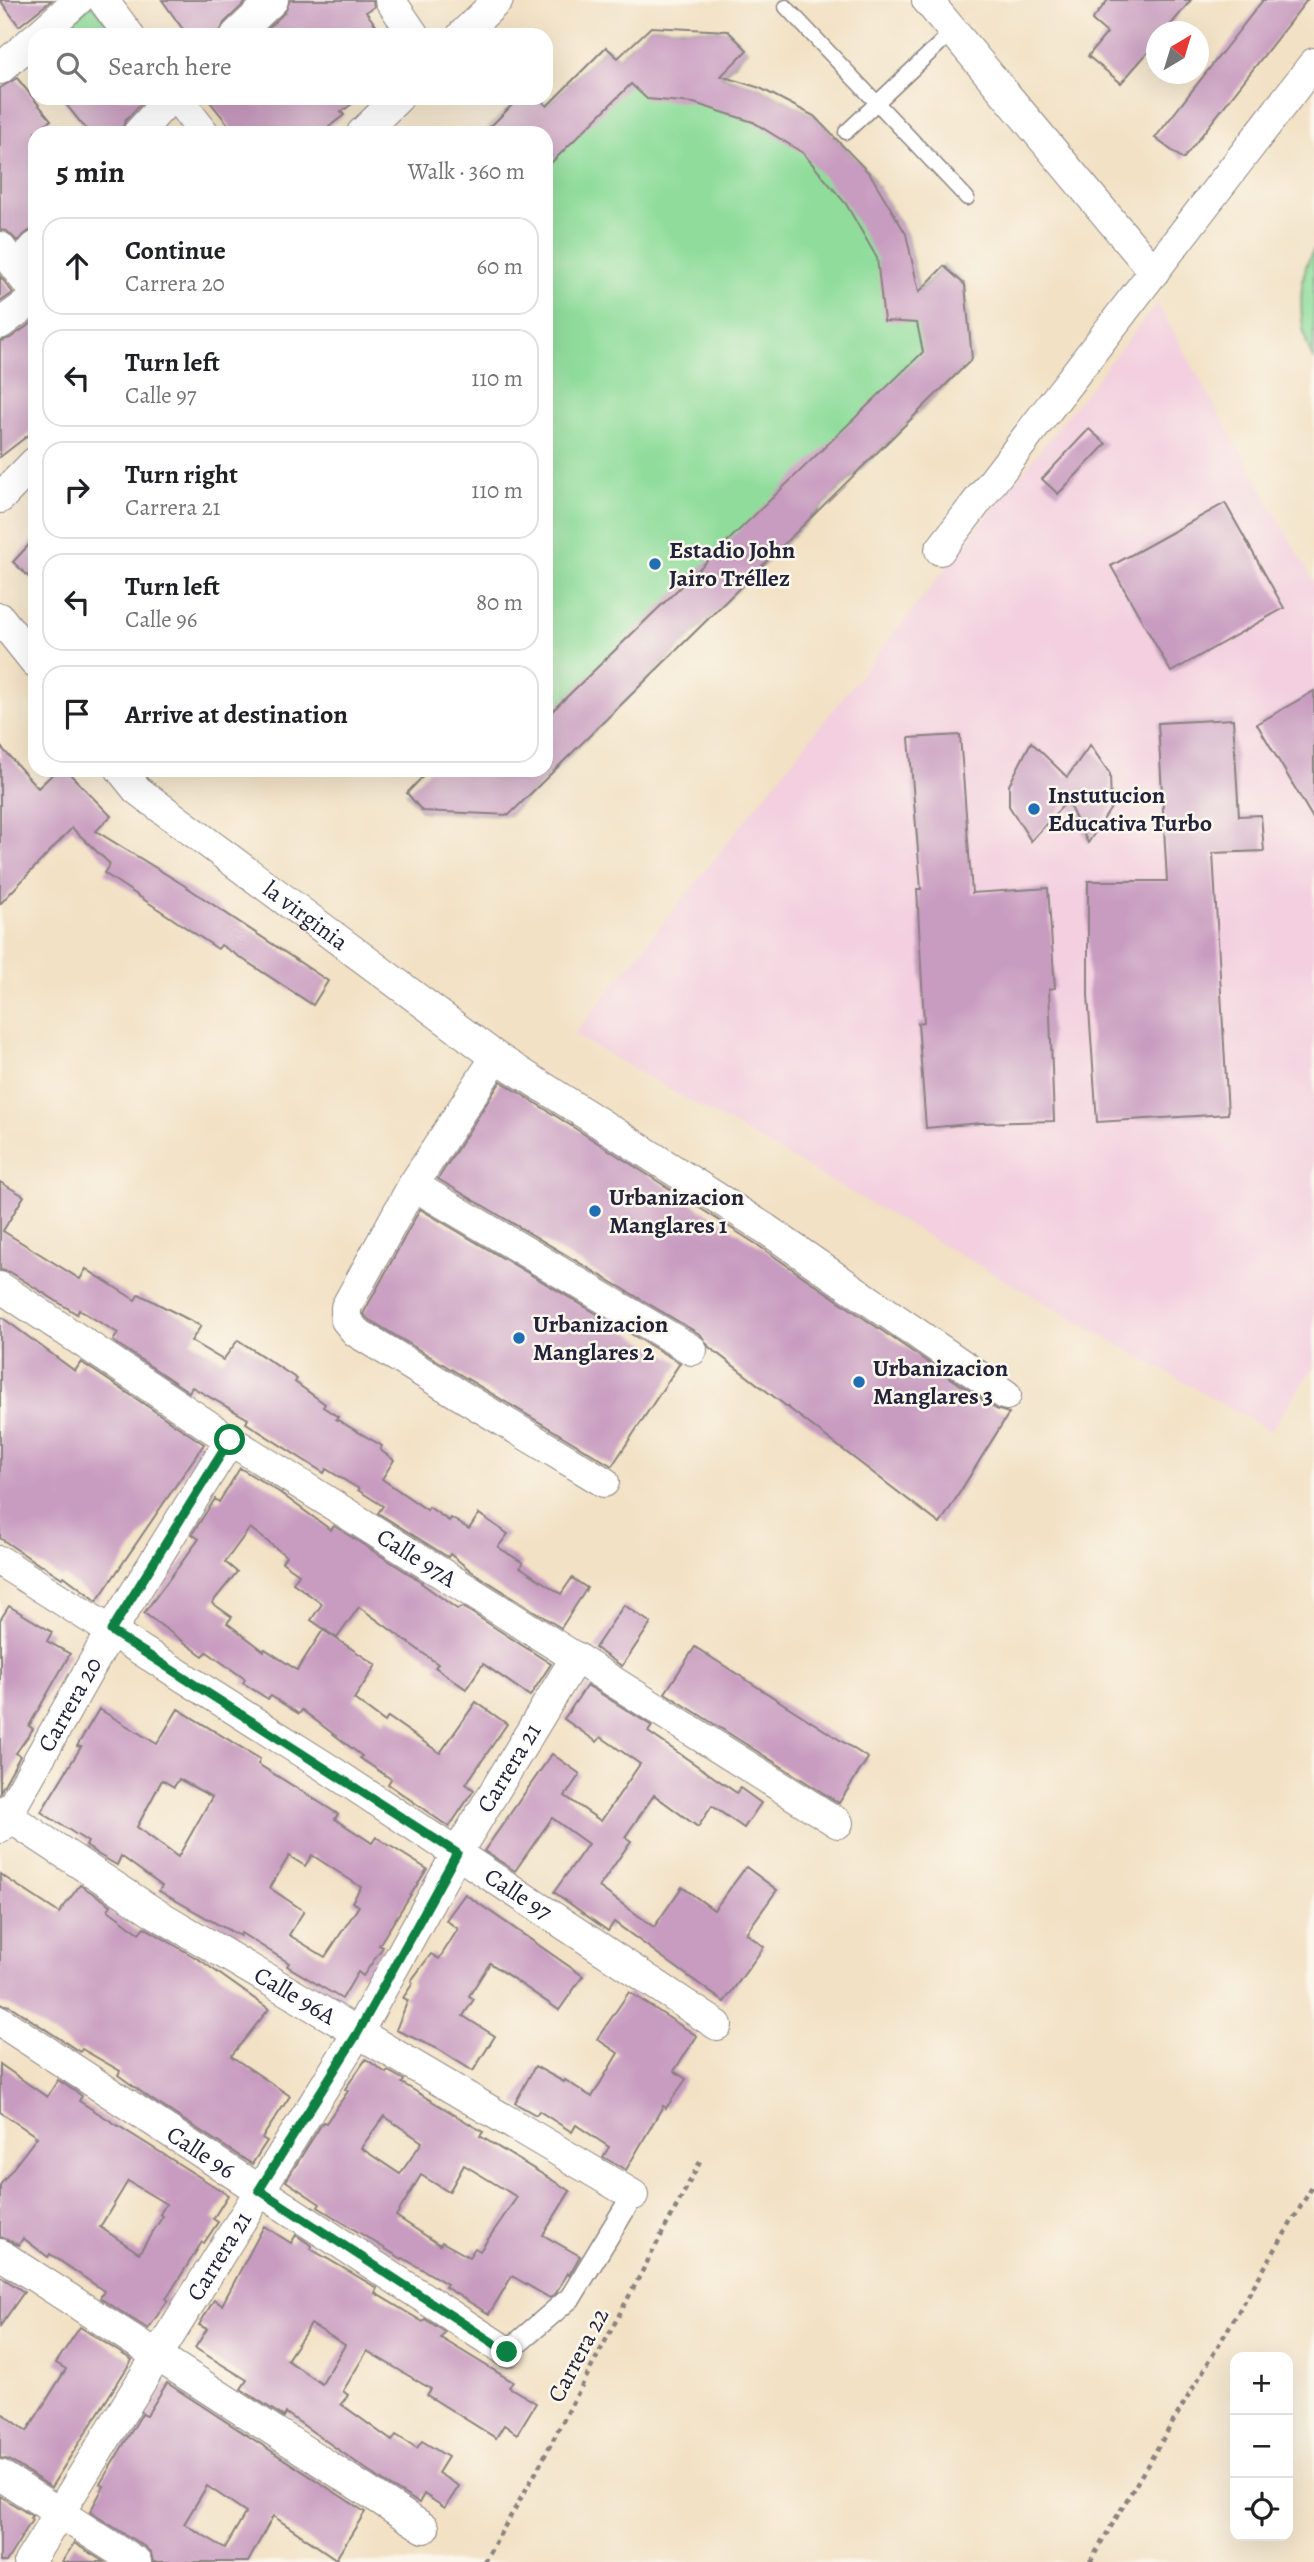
<!DOCTYPE html>
<meta charset="utf-8">
<style>
body{margin:0;font-family:Alegreya,serif;background:#f6f6f6;color:#202124}
.controls{position:absolute;right:21px;bottom:21px;display:grid;overflow:hidden;border-radius:14px;box-shadow:0 7px 28px #0002}
.controls button{width:63px;height:63px;display:grid;place-items:center;padding:0;border:0;border-bottom:2px solid #e0e0e0;background:#fff;color:#202124;font:35px sans-serif}
.compass{position:absolute;left:1146px;top:21px;width:63px;height:63px;border-radius:50%;background:#fff;box-shadow:0 7px 28px #0002;rotate:38deg}
.stop{position:absolute;width:21px;height:21px;margin:-16px;border:5px solid #0b8043;border-radius:50%;background:#fff}
.stop.end{background:#0b8043;border-color:#fff;box-shadow:0 2px 7px #0008}
.list{margin:0;padding:0;list-style:none}
h2{display:flex;justify-content:space-between;align-items:center;height:91px;margin:0;padding:0 28px;font-size:30px}
h2 small{font-size:23px;font-weight:400;color:#757577}
.list li{display:grid;grid-template-columns:46px 1fr auto;gap:21px;align-items:center;box-sizing:border-box;height:98px;margin:0 14px 14px;padding:0 14px;border:2px solid #e0e0e0;border-radius:21px}
.list b{display:block;font-size:26px;white-space:nowrap}
.list p{margin:0;font-size:23px;white-space:nowrap;color:#757577}
.list em{font-size:23px;font-style:normal;color:#757577}
.icon{flex:none;width:38px;height:38px;fill:none;stroke:currentColor;stroke-width:2;stroke-linecap:round;stroke-linejoin:round}
.map{position:relative;flex:none;width:1314px;height:2562px;overflow:hidden}
.search{position:absolute;background:#fff;box-shadow:0 7px 28px #0002;left:28px;top:28px;width:525px;height:77px;display:flex;align-items:center;gap:18px;box-sizing:border-box;padding:0 24px;border-radius:21px;color:#757577;font-size:26px}
.panel{position:absolute;background:#fff;box-shadow:0 7px 28px #0002;left:28px;top:126px;width:525px;height:651px;border-radius:21px}
.map>svg:first-child{display:block}
.built{fill:#f3cfdf}
.green{fill:#90dd9b;stroke:#59806b;stroke-width:2}
.building{fill:#c89bc0;fill-rule:evenodd}
.lines{fill:none;stroke-linecap:round;stroke-linejoin:round}
.service-casing{stroke:#8a8280;stroke-width:17}
.pedestrian-casing{stroke:#8a8280;stroke-width:24}
.minor-casing{stroke:#8a8280;stroke-width:32}
.path{stroke:#8a8280;stroke-width:4.5;stroke-dasharray:5 5;stroke-linecap:butt}
.service{stroke:#fff;stroke-width:14}
.pedestrian{stroke:#fff;stroke-width:21}
.minor{stroke:#fff;stroke-width:30}
.route{stroke:#0b8043;stroke-width:9}
.poi-dot{fill:#1f6fb2;stroke:#fbf7ec;stroke-width:2.5}
.labels{text-anchor:middle;dominant-baseline:central;stroke-width:5;stroke-linejoin:round;paint-order:stroke}
.poi-label{font-size:24px;font-weight:bold;fill:#22223b;stroke:#fbf7ec;text-anchor:start}
.street-label{font-size:24px;fill:#22223b;stroke:#fbf7ec}
</style>
<div class="map">
<svg width="1314" height="2562" viewBox="0 0 1314 2562">
<rect width="100%" height="100%" fill="#fbf7ec"/>
<filter id="ink" filterUnits="userSpaceOnUse"><feTurbulence type="fractalNoise" baseFrequency=".0143" numOctaves="2"/><feDisplacementMap in="SourceGraphic" scale="14" xChannelSelector="R" yChannelSelector="G"/><feConvolveMatrix kernelMatrix="1 2 1 2 8 2 1 2 1" color-interpolation-filters="sRGB"/></filter>
<filter id="wash" filterUnits="userSpaceOnUse"><feTurbulence type="fractalNoise" baseFrequency=".00686" numOctaves="4" result="noise"/><feDisplacementMap in="SourceGraphic" scale="28" xChannelSelector="R" yChannelSelector="G"/><feGaussianBlur stdDeviation="1.57" result="paint"/><feColorMatrix in="noise" values="0 0 0 0 0 0 0 0 0 0 0 0 0 0 0 0 0 1.4 0 .05"/><feComposite in="paint" operator="in"/></filter>
<g filter="url(#wash)">
<rect width="100%" height="100%" fill="#f2e1c4"/>
<path class="built" d="M1157,303L1314,582V1367L1270,1431L574,1035Z"/>
<g class="green">
<path d="M92,4L118,35H74L66,25Z"/>
<path d="M651,27L728,31L747,50L722,76L760,88L814,116L870,174L906,234L919,291L944,266L965,285L972,359L509,815L422,811L407,793L546,770V133H484L519,98H539L547,106L606,47L618,58Z"/>
<path d="M1314,249V360C1298,331 1296,278 1314,249Z"/>
</g>
<g id="blocks">
<g class="building">
<path d="M0,0H52L19,26Z"/>
<path d="M162,0H248L224,23L219,35H187Z"/>
<path d="M290,0H373L374,7L366,12L383,35H261L285,12Z"/>
<path d="M1108,0H1191L1165,32H1157V42L1121,83L1088,56L1107,33L1092,20Z"/>
<path d="M1263,0H1307L1183,159L1155,138Z"/>
<path d="M651,27L728,31L747,50L721,76L760,88L814,116L870,174L906,234L919,292L944,266L965,285L972,359L509,815L422,811L407,793L429,770H546V717L923,352L917,323L884,321L877,258L846,204L803,153L753,122L694,103L647,99L631,84L546,168V133H484L519,98H539L547,106L606,47L618,58Z"/>
<path d="M17,78L51,120L35,132V230L29,231L17,241L7,231L0,230V88Z"/>
<path d="M61,98H146L125,121L121,133H89Z"/>
<path d="M207,98H360L341,112L344,115L321,133H235Z"/>
<path d="M0,276L13,293L0,302Z"/>
<path d="M33,322L35,325V430L0,457V341L10,338Z"/>
<path d="M1089,429L1106,444L1058,494L1042,479Z"/>
<path d="M1225,503L1284,608L1171,672L1111,566Z"/>
<path d="M35,538V583L13,562Z"/>
<path d="M1314,691V820L1257,724Z"/>
<path d="M1233,719L1239,816L1261,815L1264,851L1213,853L1228,1114L1097,1122L1088,995V881H1167L1158,723Z"/>
<path d="M960,735L972,893L1048,888L1055,988L1049,989L1054,1121L980,1123L926,1128L918,1023L924,1022L917,889H921L909,738Z"/>
<path d="M1031,742L1067,777L1090,745L1110,774L1111,808L1088,843L1067,801L1031,841L1009,806V785Z"/>
<path d="M0,746L38,788L57,770H66L111,816L96,831L182,884L328,981L313,1005L221,945L218,949L104,873L110,864L72,828L0,904Z"/>
<path d="M501,1081L756,1244L996,1409L1009,1413L940,1524L709,1347L701,1335L438,1179Z"/>
<path d="M0,1182L24,1196L3,1231L80,1279L86,1269L135,1300L139,1294L201,1326L191,1341L223,1360L238,1340L297,1379L295,1382L325,1404L323,1407L338,1417L336,1419L382,1446L380,1450L394,1460L382,1479L427,1510L429,1507L449,1521L451,1518L469,1529L479,1514L508,1534L498,1547L523,1563L520,1567L561,1594L572,1578L587,1588L561,1628L471,1571L450,1554L448,1557L378,1513L383,1506L358,1490L359,1489L326,1469L324,1473L246,1423L248,1419L192,1387L189,1392L113,1341L118,1333L79,1310L77,1314L10,1272L0,1270Z"/>
<path d="M420,1209L680,1363L612,1466L368,1319L363,1314Z"/>
<path d="M0,1316L75,1371L81,1362L204,1444L97,1601L64,1576L62,1578L42,1565L41,1566L0,1538Z"/>
<path d="M240,1468L279,1492L331,1530L334,1526L422,1582L421,1583L457,1609L463,1607L551,1664L530,1696L483,1664L466,1689L435,1667L438,1664L359,1607L337,1638L311,1620L322,1604L293,1583L299,1574L282,1562L286,1556L250,1528L225,1562L237,1572L212,1603L232,1617L227,1623L264,1651L265,1649L297,1670L323,1630L376,1665L354,1699L385,1722L388,1717L440,1753L476,1702L507,1724L466,1784L474,1790L449,1827L388,1784L391,1779L360,1758L362,1756L302,1710L299,1714L271,1696L268,1699L243,1683L245,1679L207,1652L203,1656L144,1613L199,1539L192,1534L215,1499L219,1502Z"/>
<path d="M624,1605L651,1623L622,1666L595,1648Z"/>
<path d="M9,1606L52,1632L47,1641L70,1654L29,1726L33,1729L16,1753L20,1756L0,1792V1620Z"/>
<path d="M695,1647L868,1758L839,1803L665,1693Z"/>
<path d="M587,1685L652,1726L648,1732L737,1793L740,1788L761,1803L744,1828L712,1806L698,1827L654,1795L625,1837L631,1841L599,1887L654,1927L682,1887L714,1910L746,1867L777,1890L746,1933L764,1947L724,2002L614,1922L608,1931L554,1892L588,1844L552,1818L515,1871L484,1851L552,1754L580,1774L565,1796L601,1821L640,1764L601,1737L597,1742L564,1719Z"/>
<path d="M99,1709L157,1744L178,1709L260,1759L258,1764L338,1814L335,1819L372,1843L376,1837L427,1869L379,1945L383,1947L363,1976L358,1972L342,1999L287,1966L289,1963L241,1933L240,1936L221,1926L159,1891L162,1886L121,1856L117,1865L99,1855L86,1846L88,1842L41,1812L81,1747L77,1746ZM179,1779L212,1797L178,1857L137,1827L162,1780L174,1787ZM312,1855L361,1887L352,1902L359,1906L325,1957L289,1935L304,1911L270,1888L289,1856L305,1866Z"/>
<path d="M0,1874L59,1913L80,1885L111,1905L108,1910L139,1933L144,1927L203,1962L269,2009L231,2056L290,2096L262,2138L267,2141L252,2164L151,2099L118,2075L120,2071L82,2049L80,2052L10,2006L0,2004Z"/>
<path d="M465,1894L583,1976L559,2010L490,1963L469,1996L474,1999L463,2016L495,2036L473,2071L438,2049L396,2030L408,2000L403,1998L413,1983L411,1981L431,1954L439,1959L458,1929L446,1920Z"/>
<path d="M629,1992L697,2036L674,2071L686,2079L666,2108L663,2106L626,2170L603,2157L609,2147L576,2125L572,2132L539,2111L536,2115L515,2103L535,2066L564,2082L565,2080L592,2097L618,2053L597,2039Z"/>
<path d="M366,2059L386,2073L388,2071L404,2080L402,2083L483,2132L480,2136L570,2191L543,2235L580,2256L569,2275L567,2273L556,2293L550,2298L512,2276L489,2314L445,2287L447,2284L403,2258L402,2259L321,2209L318,2207L320,2204L286,2181L323,2122L326,2123L348,2091L345,2089ZM384,2116L422,2142L400,2174L361,2148ZM464,2165L517,2197L480,2251L475,2248L469,2257L442,2242L440,2245L396,2216L421,2175L449,2192Z"/>
<path d="M0,2064L47,2097L58,2080L82,2096L79,2101L228,2195L213,2219L218,2222L204,2243L202,2242L166,2299L168,2300L148,2329L100,2298L104,2291L50,2254L48,2257L23,2238L19,2245L0,2237V2185L37,2137L0,2112ZM128,2181L166,2204L160,2214L163,2216L139,2253L100,2227Z"/>
<path d="M264,2226L291,2243L296,2235L312,2246L311,2249L377,2288L375,2293L423,2322L425,2319L445,2332L441,2338L513,2382L509,2387L536,2403L517,2434L504,2425L496,2438L427,2395L431,2389L367,2351L343,2391L348,2395L341,2404L392,2441L396,2435L417,2448L422,2441L448,2457L438,2473L459,2486L445,2508L424,2494L419,2503L383,2481L286,2413L284,2417L241,2389L247,2380L195,2348L207,2329L199,2325L214,2300L222,2305ZM311,2324L345,2345L322,2384L287,2360Z"/>
<path d="M0,2276L24,2292L0,2326Z"/>
<path d="M80,2327L132,2360L51,2487L9,2460L0,2458V2412L27,2431L66,2369L56,2363Z"/>
<path d="M167,2383L365,2512L336,2559L273,2516L248,2562H153L151,2553L145,2547L90,2512L104,2486L100,2484L137,2422L142,2413L147,2415ZM207,2486L246,2512L225,2548L184,2524Z"/>
<path d="M0,2496L32,2516L30,2518L32,2520L6,2562H0Z"/>
<path d="M74,2543L104,2562H62Z"/>
</g>
</g>
</g>
<g filter="url(#ink)">
<use href="#blocks" fill-opacity="0" stroke="#8a8280" stroke-width="2"/>
<g class="lines">
<defs>
<g id="service">
<path d="M786,7L967,198"/>
<path d="M846,132L953,31"/>
</g>
<path id="pedestrian" d="M507,2352L571,2297L633,2195"/>
<g id="minor">
<path d="M103,0L129,35"/>
<path d="M390,0L414,35"/>
<path d="M927,0L1154,272"/>
<path d="M39,35L78,0"/>
<path d="M236,35L273,0"/>
<path d="M462,35L498,0"/>
<path d="M0,69L35,38"/>
<path d="M177,98L204,133"/>
<path d="M138,133L170,98"/>
<path d="M362,133L398,98"/>
<path d="M0,247L35,293"/>
<path d="M16,268L35,247"/>
<path d="M0,324L35,298"/>
<path d="M0,498L35,462"/>
<path d="M940,550L1314,63"/>
<path d="M0,618L35,662"/>
<path id="s1" d="M121,770L137,790L496,1057"/>
<path d="M413,1185L692,1350"/>
<path id="s2" d="M0,1287L230,1440L838,1823"/>
<path d="M604,1482L356,1332L346,1320V1307L413,1185L496,1057L766,1229L1006,1395"/>
<path id="s3" d="M0,1561L324,1766L717,2025"/>
<path id="s4" d="M0,1811L152,1911L633,2195"/>
<path id="s5" d="M0,1828L111,1631L230,1440"/>
<path id="s6" d="M0,2021L507,2352"/>
<path d="M0,2254L424,2528"/>
<path d="M0,2475L136,2562"/>
<path id="s7" d="M29,2562L357,2034L457,1853L576,1657"/>
</g>
</defs>
<use href="#service" class="service-casing"/>
<use href="#pedestrian" class="pedestrian-casing"/>
<use href="#minor" class="minor-casing"/>
<g class="path">
<path d="M484,2562L535,2474L700,2162"/>
<path d="M1090,2562L1314,2184"/>
</g>
<use href="#service" class="service"/>
<use href="#pedestrian" class="pedestrian"/>
<use href="#minor" class="minor"/>
</g>
</g>
<g class="lines" filter="url(#ink)">
<path class="route" d="M230,1440L111,1631L457,1853L357,2034L259,2190L507,2352"/>
</g>
<g class="poi-dot">
<circle cx="655" cy="564" r="7"/>
<circle cx="1034" cy="809" r="7"/>
<circle cx="595" cy="1211" r="7"/>
<circle cx="519" cy="1338" r="7"/>
<circle cx="859" cy="1382" r="7"/>
</g>
<g class="labels">
<g class="poi-label">
<text x="669" y="550">Estadio John<tspan x="669" dy="28">Jairo Tréllez</tspan></text>
<text x="1048" y="795">Instutucion<tspan x="1048" dy="28">Educativa Turbo</tspan></text>
<text x="609" y="1197">Urbanizacion<tspan x="609" dy="28">Manglares 1</tspan></text>
<text x="533" y="1324">Urbanizacion<tspan x="533" dy="28">Manglares 2</tspan></text>
<text x="873" y="1368">Urbanizacion<tspan x="873" dy="28">Manglares 3</tspan></text>
</g>
<g class="street-label">
<text stroke="none"><textPath href="#s1" startOffset="236">la virginia</textPath></text>
<text stroke="none"><textPath href="#s2" startOffset="497">Calle 97A</textPath></text>
<text stroke="none"><textPath href="#s5" startOffset="142">Carrera 20</textPath></text>
<text stroke="none"><textPath href="#s7" startOffset="928">Carrera 21</textPath></text>
<text stroke="none"><textPath href="#s3" startOffset="616">Calle 97</textPath></text>
<text stroke="none"><textPath href="#s4" startOffset="348">Calle 96A</textPath></text>
<text stroke="none"><textPath href="#s6" startOffset="240">Calle 96</textPath></text>
<text stroke="none"><textPath href="#s7" startOffset="360">Carrera 21</textPath></text>
<text transform="translate(578 2355) rotate(-62)">Carrera 22</text>
</g>
</g>
</svg>
<div class="controls">
<button>+</button>
<button>−</button>
<button><svg class="icon" aria-label="locate" viewBox="0 0 24 24"><circle cx="12" cy="12" r="6"/><path d="M12 2v4M12 18v4M2 12h4M18 12h4"/></svg></button>
</div>
<svg class="compass" viewBox="-18 -18 36 36"><path d="M0-13l5 13h-10z" fill="#e53935"/><path d="M0 13l5-13h-10z" fill="#757577"/></svg>
<div class="stop" style="left:230px;top:1440px"></div>
<div class="stop end" style="left:507px;top:2352px"></div>
<div class="search"><svg class="icon" aria-label="search" viewBox="0 0 24 24"><circle cx="10" cy="10" r="6"/><path d="M15 15l6 6"/></svg>Search here</div>
<section class="panel">
<h2>5 min<small>Walk · 360 m</small></h2>
<ul class="list">
<li><svg class="icon" aria-label="ahead" viewBox="0 0 24 24"><path d="M12 20V5M6 11l6-6 6 6"/></svg><div><b>Continue</b><p>Carrera 20</p></div><em>60 m</em></li>
<li><svg class="icon" aria-label="left" viewBox="0 0 24 24"><path d="M17 20v-9H6M10 6l-5 5 5 5"/></svg><div><b>Turn left</b><p>Calle 97</p></div><em>110 m</em></li>
<li><svg class="icon" aria-label="right" viewBox="0 0 24 24"><path d="M7 20v-9h11M14 6l5 5-5 5"/></svg><div><b>Turn right</b><p>Carrera 21</p></div><em>110 m</em></li>
<li><svg class="icon" aria-label="left" viewBox="0 0 24 24"><path d="M17 20v-9H6M10 6l-5 5 5 5"/></svg><div><b>Turn left</b><p>Calle 96</p></div><em>80 m</em></li>
<li><svg class="icon" aria-label="arrive" viewBox="0 0 24 24"><path d="M6 21V4h12l-3 4 3 4H6"/></svg><div><b>Arrive at destination</b></div></li>
</ul>
</section>
</div>
